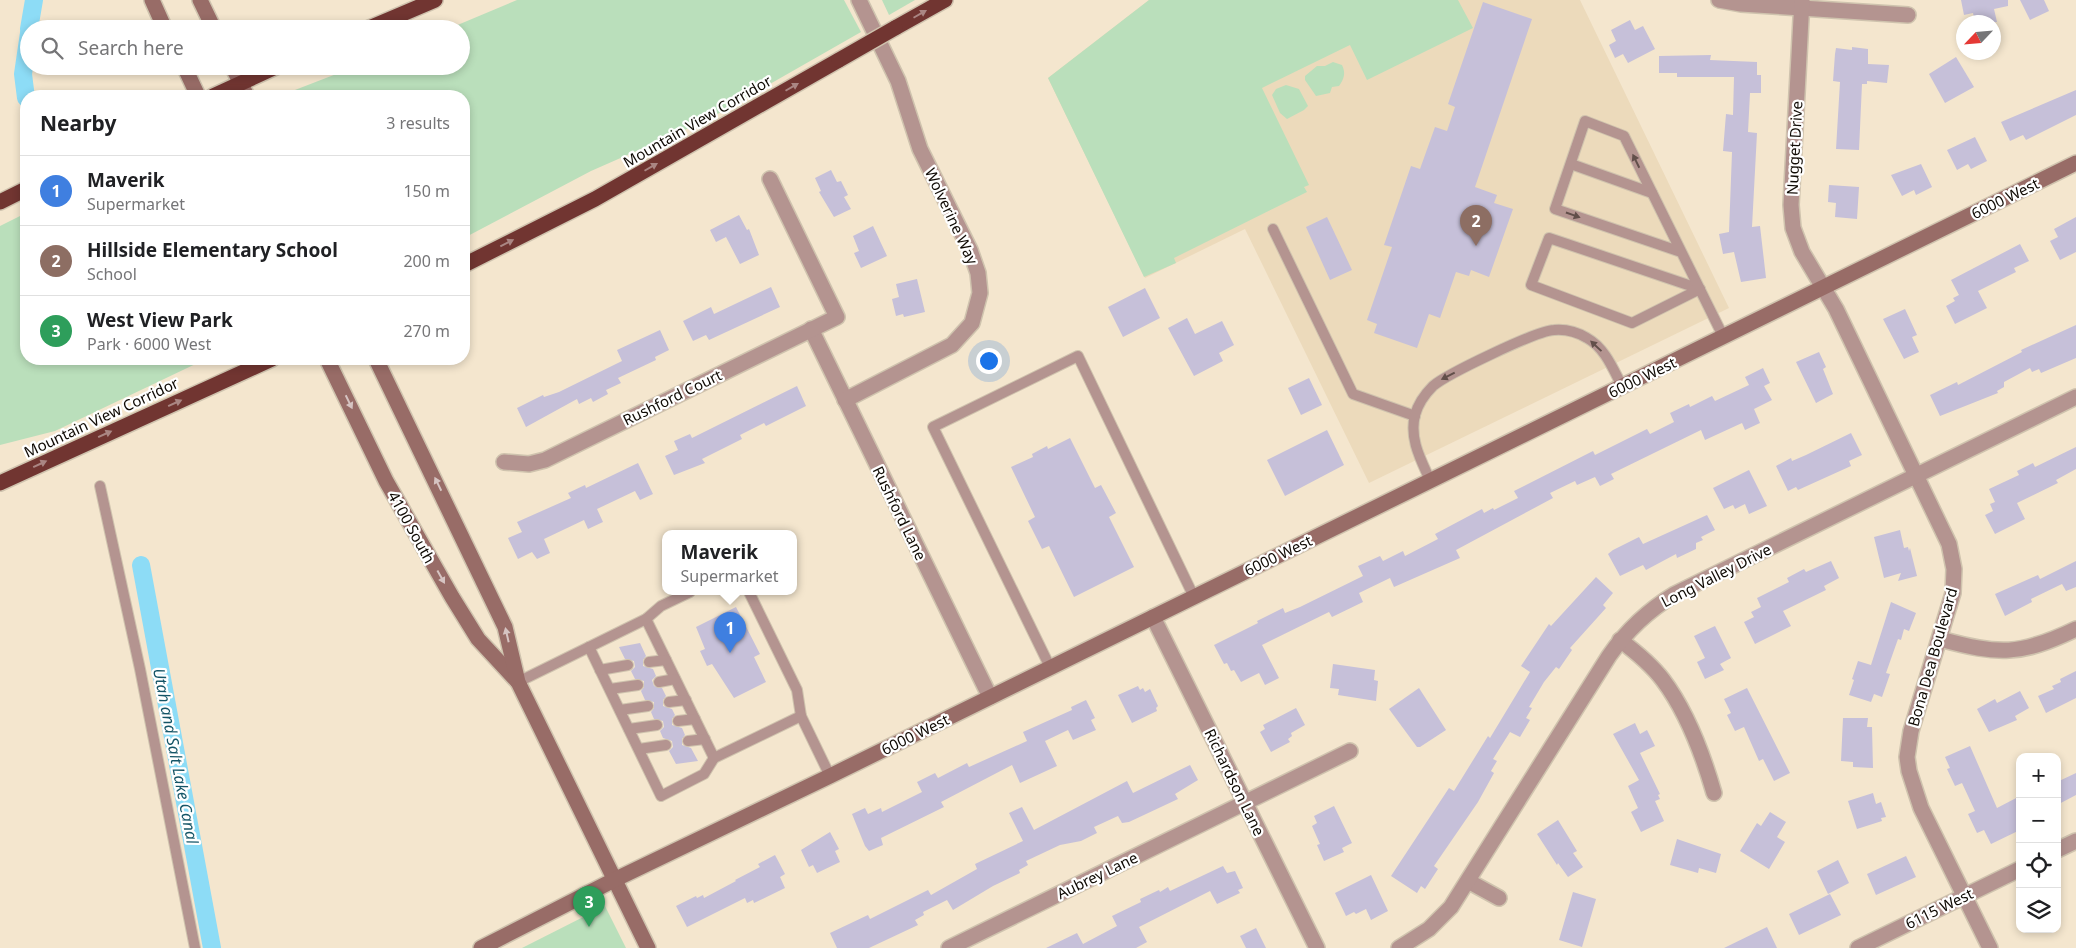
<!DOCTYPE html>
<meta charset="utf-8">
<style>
body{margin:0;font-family:"Noto Sans",sans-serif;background:#f2f2f2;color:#202124}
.controls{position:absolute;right:15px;bottom:15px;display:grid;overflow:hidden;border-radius:10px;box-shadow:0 2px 8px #0003}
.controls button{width:45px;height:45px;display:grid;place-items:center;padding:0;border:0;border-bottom:1px solid #e0e0e0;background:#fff;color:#202124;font:25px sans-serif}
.compass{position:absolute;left:1956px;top:15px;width:45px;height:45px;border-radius:50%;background:#fff;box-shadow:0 2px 8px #0003;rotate:244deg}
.you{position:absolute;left:988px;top:360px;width:18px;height:18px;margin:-12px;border:4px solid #fff;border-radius:50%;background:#1a73e8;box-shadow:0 0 0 8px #1a73e833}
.badge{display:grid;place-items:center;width:32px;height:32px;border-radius:50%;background:#7c3aed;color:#fff;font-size:16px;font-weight:700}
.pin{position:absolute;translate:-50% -41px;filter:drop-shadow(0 1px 2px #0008)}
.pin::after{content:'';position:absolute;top:26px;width:18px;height:15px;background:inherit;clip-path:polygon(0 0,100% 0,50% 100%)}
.popup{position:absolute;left:662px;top:530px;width:135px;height:65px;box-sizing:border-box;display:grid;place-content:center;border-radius:10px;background:#fff;filter:drop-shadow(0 1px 4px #0005);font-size:16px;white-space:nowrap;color:#757577}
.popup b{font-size:19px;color:#202124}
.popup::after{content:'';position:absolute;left:50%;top:100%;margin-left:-10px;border:10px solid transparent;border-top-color:#fff}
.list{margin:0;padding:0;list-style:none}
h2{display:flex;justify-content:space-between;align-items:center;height:65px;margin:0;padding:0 20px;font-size:21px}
h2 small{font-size:16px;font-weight:400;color:#757577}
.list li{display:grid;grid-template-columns:32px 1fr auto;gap:15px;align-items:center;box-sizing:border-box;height:70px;padding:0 20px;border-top:1px solid #e0e0e0}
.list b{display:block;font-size:19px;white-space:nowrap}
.list p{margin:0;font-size:16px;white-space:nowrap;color:#757577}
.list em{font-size:16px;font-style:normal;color:#757577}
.icon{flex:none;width:28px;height:28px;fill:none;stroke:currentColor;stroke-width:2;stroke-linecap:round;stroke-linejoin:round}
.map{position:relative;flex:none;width:2076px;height:948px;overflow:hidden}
.search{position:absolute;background:#fff;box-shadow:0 2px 8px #0003;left:20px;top:20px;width:450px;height:55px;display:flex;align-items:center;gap:12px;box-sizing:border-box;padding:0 18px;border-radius:28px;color:#757577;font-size:19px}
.panel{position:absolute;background:#fff;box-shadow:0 2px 8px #0003;left:20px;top:90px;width:450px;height:275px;border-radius:20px}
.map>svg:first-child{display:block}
.built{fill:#ecdabb}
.green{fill:#badfbb}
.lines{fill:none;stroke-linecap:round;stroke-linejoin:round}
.canal{stroke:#8ddcf6;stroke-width:18}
.building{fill:#c6c0d9}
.lane-casing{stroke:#cfc3ae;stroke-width:12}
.street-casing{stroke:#cfc3ae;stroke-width:18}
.secondary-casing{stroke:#cfc3ae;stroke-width:18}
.highway-casing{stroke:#cfc3ae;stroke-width:18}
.lane{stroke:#b49490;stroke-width:10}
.street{stroke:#b49490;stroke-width:15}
.secondary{stroke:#986c67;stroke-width:15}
.highway{stroke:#713531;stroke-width:15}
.highway-bridge-casing{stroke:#cfc3ae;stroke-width:18;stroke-linecap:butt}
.highway-bridge{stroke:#713531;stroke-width:15}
.oneway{fill:#aa8683}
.oneway2{fill:#624f4a}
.oneway3{fill:#d6c4c2}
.labels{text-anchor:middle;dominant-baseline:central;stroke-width:4.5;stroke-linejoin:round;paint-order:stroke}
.street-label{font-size:15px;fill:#0f0a04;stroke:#fff}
.water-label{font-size:16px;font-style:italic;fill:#145567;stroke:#fff}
</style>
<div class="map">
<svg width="2076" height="948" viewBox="0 0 2076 948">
<rect width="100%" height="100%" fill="#f4e6ce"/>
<path class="built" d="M1149,0H1580L1729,308L1369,483L1245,229L1145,278L1048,78Z"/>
<g class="green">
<path d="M517,0H844L861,32L707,120L591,171L464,238V96L282,95L357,66H461V29H448Z"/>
<path d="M882,0H915L889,15Z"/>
<path d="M1149,0H1458L1473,28L1367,80L1350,45L1262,88L1309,185L1304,187L1307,192L1174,258L1176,263L1144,277L1048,78Z"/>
<path d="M1333,62L1342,65C1346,73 1344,79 1339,86L1332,87L1330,93L1316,96L1305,80V76L1317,66H1325Z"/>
<path d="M1286,85L1299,89L1308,106L1304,110L1287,119L1280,113L1272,95L1276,89Z"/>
<path d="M26,213V359H206L55,431L0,445V226Z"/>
<path d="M605,906L626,948H522Z"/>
</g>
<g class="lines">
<g class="canal">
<path d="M29,29L34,0"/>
<path d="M26,98L23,74L29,33"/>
<path d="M141,565L212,948"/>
</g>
</g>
<g class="building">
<path d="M1961,0H2008V6L1994,9L1997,22H1975L1973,13L1964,15Z"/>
<path d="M2020,0H2044L2049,11L2030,20Z"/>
<path d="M1483,2L1532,19L1475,187L1497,195L1494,203L1513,209L1489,277L1471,270L1469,276L1456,272L1440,318L1429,314L1417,348L1374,333L1377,324L1367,320L1392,247L1384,245L1411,166L1420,169L1435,127L1447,131L1455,107L1448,104Z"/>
<path d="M1630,20L1635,30L1643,26L1655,49L1628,63L1623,54L1615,58L1609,45L1616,41L1611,30Z"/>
<path d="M1852,47L1868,49V64L1889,65L1887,83L1867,81V84H1862L1859,150L1836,149L1840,82L1833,81L1835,54L1836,48L1852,50Z"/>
<path d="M1711,55L1710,60L1757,62V75H1761V93H1750L1748,132L1757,133L1752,227L1760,226L1766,278L1741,282L1734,252L1723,254L1719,234L1729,232L1732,152L1723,151L1726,114L1733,115L1734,77H1677V73H1659V56Z"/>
<path d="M1956,57L1974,87L1945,103L1929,74Z"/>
<path d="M2076,90V115L2026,140L2023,135L2010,141L2001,122Z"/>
<path d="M1975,137L1987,161L1971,169L1968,164L1957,170L1947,150Z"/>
<path d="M1921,164L1932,187L1916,195L1914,190L1902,196L1891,175Z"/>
<path d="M831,170L837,182L841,181L848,195L844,197L851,209L834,217L819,192L821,191L815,178Z"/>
<path d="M1829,185L1859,187L1857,219L1835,217L1836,203L1828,202Z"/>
<path d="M739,215L747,230L749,229L759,255L740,264L726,237L716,242L710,230Z"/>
<path d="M1327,217L1352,270L1330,280L1306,227Z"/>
<path d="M2076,217V252L2060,260L2050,241L2058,237L2054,229Z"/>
<path d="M873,226L887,256L861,268L854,253L859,251L853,236Z"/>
<path d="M2020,244L2029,261L2014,268L2016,272L1978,291L1987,308L1955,324L1946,306L1955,301L1953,298L1959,295L1951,280Z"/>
<path d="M917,279L925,312L904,317L903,314L896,316L892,299L899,297L896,284Z"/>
<path d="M771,287L780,307L709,340L706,335L693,341L683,321L711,307L714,314Z"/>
<path d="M1145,288L1160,318L1123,337L1108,307Z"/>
<path d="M1905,309L1917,335L1912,337L1919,352L1904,359L1883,319Z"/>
<path d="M1187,318L1195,334L1222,321L1234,345L1219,353L1223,361L1194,376L1168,328Z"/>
<path d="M2076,325V358L2041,373L2039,369L2032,372L2030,368L2004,382V387L1997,391L1998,393L1940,416L1930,395L1957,382L1958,385L2022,352L2021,350Z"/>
<path d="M660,330L669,350L655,357L656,360L618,378L621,383L606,390L608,394L593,402L591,398L579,404L577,399L526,427L517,408L543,395L544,397L559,392L622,361L617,350Z"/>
<path d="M1819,352L1826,367L1823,369L1833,394L1816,403L1796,362Z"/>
<path d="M1763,368L1770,383L1764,386L1772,400L1754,409L1760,423L1745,430L1742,423L1705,440L1701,430L1611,474L1614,479L1600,486L1595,477L1577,485L1575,481L1550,493L1553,498L1456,550L1460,558L1394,587L1390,578L1359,593L1363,602L1332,617L1329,612L1262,645L1279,678L1265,685L1259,673L1241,682L1234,670L1231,671L1227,663L1224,664L1214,645L1258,623L1257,621L1283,608L1285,613L1300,607L1363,576L1358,566L1380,556L1383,561L1403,551L1405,556L1438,539L1435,534L1482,509L1484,513L1493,508L1494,510L1518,498L1514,491L1593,451L1595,455L1647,429L1650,434L1674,422L1670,413L1689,404L1690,407L1712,396L1715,401L1749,385L1745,377Z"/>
<path d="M1309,378L1322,405L1301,415L1288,388Z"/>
<path d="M797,386L806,406L766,426L764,423L740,435L742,439L702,459L705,463L674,475L665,456L678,450L674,441L690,434L692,438Z"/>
<path d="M1327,430L1344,465L1285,496L1267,460Z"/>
<path d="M1851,433L1862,455L1849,461L1851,466L1798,490L1796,487L1788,491L1776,466L1791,458L1792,461L1806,455Z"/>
<path d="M1070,438L1095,488L1101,485L1116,513L1109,517L1134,567L1074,597L1049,546L1042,549L1028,521L1035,517L1011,467L1033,457L1032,454L1047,446L1048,449Z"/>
<path d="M2076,447V469L2056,480L2058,483L2017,503L2025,519L1995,534L1985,515L1993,511L1990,504L1995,502L1989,489L2019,475L2017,471L2033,463L2035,467Z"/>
<path d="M638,463L653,494L640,500L635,491L597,509L603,522L588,529L584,520L544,539L550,553L537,559L532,552L518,559L508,538L522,532L517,522L571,498L568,493L585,485L586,488Z"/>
<path d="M1749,470L1767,506L1749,514L1745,504L1735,509L1733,505L1724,509L1713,488Z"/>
<path d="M1707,515L1715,530L1701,537L1703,540L1696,543V549L1677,558L1676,554L1646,570L1643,565L1620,576L1608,554L1613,550L1639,537L1643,544Z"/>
<path d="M1900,530L1904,548L1908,547L1909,551L1910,548L1917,576L1898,581L1901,573L1884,578L1874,537Z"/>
<path d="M1831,561L1839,578L1824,586L1826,590L1783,611L1791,626L1755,644L1744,622L1754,617L1751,612L1761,607L1757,598L1789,582L1787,578L1804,569L1806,572Z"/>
<path d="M2076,561V587L2066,591L2062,584L2031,599L2032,602L2005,616L1995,594L2038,575L2040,579Z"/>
<path d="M1596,577L1613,593L1603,605L1606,608L1570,648L1572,650L1559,669L1556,667L1544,682L1529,707L1532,708L1526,718L1530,720L1520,737L1510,732L1493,759L1497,761L1491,771L1494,773L1478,802L1434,866L1438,869L1425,889L1421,886L1417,893L1391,876L1449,788L1454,791L1488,736L1490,738L1530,672L1521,666L1549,624L1551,626Z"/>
<path d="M1891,602L1916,613L1909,631L1904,629L1901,640L1898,639L1886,673L1890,674L1882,697L1874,694L1871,702L1849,695L1854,680L1852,679L1858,661L1871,665Z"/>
<path d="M736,607L760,654L754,657L766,682L734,698L712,664L707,666L700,651L705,649L696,627Z"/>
<path d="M1715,626L1731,658L1720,664L1724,670L1705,679L1697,662L1705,658L1694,636Z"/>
<path d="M640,643L646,656L643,660V666L653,669L656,676L652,680L654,686L662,688L666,696L663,700V706L672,709L675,715L672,719V725L682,728L685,735L682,739V745L691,748L698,761L676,764L669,751L673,747L672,741L663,738L660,731L664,727L663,721L654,719L651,712L654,708V702L645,700L641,691L644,687V681L635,679L631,671L635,667L634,661L625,659L619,647Z"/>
<path d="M1333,664L1375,670L1374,680L1378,681L1376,701L1338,695L1339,689L1330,688Z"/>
<path d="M2076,671V698L2046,713L2038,696L2054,689L2052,686L2061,682L2060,679Z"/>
<path d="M1138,686L1140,690L1143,688L1145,692L1150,689L1158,706L1156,708L1157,711L1132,723L1118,695Z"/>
<path d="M1419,688L1446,730L1420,747H1417L1389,709Z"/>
<path d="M1747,688L1790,773L1774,781L1763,759L1759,761L1744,727L1735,731L1727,715L1731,713L1724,699Z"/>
<path d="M2020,691L2029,708L2015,716L2017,720L1989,732L1977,709L1995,699L1997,703Z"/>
<path d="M1086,700L1095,718L1091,720L1096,730L1073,740L1068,730L1045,741L1057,766L1020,783L1012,765L941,802L944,807L881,838L883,845L869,851L865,846L852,814L865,808L868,814L881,808L882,812L922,792L917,782L935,773L938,778L967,763L969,767L1027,741L1023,732L1072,710L1071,707Z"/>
<path d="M1296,708L1305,725L1291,733L1292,736L1288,739L1290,742L1271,752L1260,732L1265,729L1263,725Z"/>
<path d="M1843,718H1868L1867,727H1872L1873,768L1853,767V762L1841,761Z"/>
<path d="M1635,723L1640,734L1647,730L1655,746L1640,753L1660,794L1658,795L1660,799L1655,801L1664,821L1641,832L1631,812L1638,808L1628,786L1639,780L1613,734Z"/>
<path d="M1970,746L1997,808L2020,796V830L1991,844L1984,830L1977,833L1968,814L1975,811L1962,783L1955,786L1947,769L1950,768L1945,757Z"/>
<path d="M1190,765L1198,780L1175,794L1178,799L1129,822L1122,823L1118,816L1094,827L1097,833L1081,841L1060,845L1026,861L1028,865L1019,870L1020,873L993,886L953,910L947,900L923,912L924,915L915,920L918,925L869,948H837L830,933L868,915L870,919L928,890L931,895L977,869L975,864L1023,841L1009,813L1022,807L1034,830L1127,781L1133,793Z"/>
<path d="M2076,773V795L2057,805V782Z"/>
<path d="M1873,793L1876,804L1881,802L1886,817L1881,818L1882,821L1857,829L1848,801Z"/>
<path d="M1334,806L1352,843L1342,848L1344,852L1324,861L1317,845L1320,844L1312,826L1317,823L1314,816Z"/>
<path d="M1770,812L1786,822L1777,837L1785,842L1769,869L1740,851L1757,823L1761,826Z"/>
<path d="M1558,820L1577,851L1573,853L1583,867L1568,877L1558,863L1557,865L1537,834Z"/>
<path d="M830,832L839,849L835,851L840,862L817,873L813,865L809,867L801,850Z"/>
<path d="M1677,839L1721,854L1716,873L1699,868L1698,873L1670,865Z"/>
<path d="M775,855L785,874L780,877L785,888L754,903L753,900L747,903L745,898L687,927L676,906L696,896L697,898L703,895L704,898L736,881L735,880L760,867L758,864Z"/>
<path d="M1906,856L1916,877L1876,895L1867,874Z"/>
<path d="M1838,860L1849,883L1828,894L1817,871Z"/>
<path d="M1223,866L1227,873L1235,871L1243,888L1238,890L1240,893L1217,904L1210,891L1139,927L1147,942L1136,948H1046L1077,933L1083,944L1117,926L1112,916L1141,902L1140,899L1159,890L1160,892L1168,887L1170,891Z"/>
<path d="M1371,875L1388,911L1371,920L1366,909L1356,914L1354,912L1346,916L1335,893Z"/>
<path d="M1573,892L1596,899L1582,947L1559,940Z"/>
<path d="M1830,894L1841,915L1799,935L1789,914Z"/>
<path d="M1767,927L1777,948H1724Z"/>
<path d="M1256,928L1266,948H1246L1240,936Z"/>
</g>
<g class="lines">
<defs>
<g id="lane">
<path d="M1571,164L1652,193"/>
<path d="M1273,229L1353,394L1415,416"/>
<path d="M1549,238L1567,244L1700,289L1632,323L1531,285Z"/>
<path d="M1681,252L1555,209L1585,121L1624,136L1723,336"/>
<path d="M1430,480C1421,460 1409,439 1415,415C1418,404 1425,394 1433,386C1447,374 1536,331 1554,330C1565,329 1577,332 1587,338C1605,348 1613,369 1622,386"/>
<path d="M100,486L140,669L195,948"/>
<path d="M749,592L797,690L801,716L830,776"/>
<path d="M646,619L714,758"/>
<path d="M589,647L661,796L704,774L714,758L801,716"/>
<path d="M649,662L666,660"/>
<path d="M1050,667L933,427L1078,356L1194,597"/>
<path d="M600,670L628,665"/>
<path d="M518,682L646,619L661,606L690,592"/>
<path d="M659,682L675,679"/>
<path d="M610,689L638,685"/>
<path d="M669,702L686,700"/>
<path d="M620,710L648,706"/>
<path d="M678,721L695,719"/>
<path d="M629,729L657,725"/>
<path d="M688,741L705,739"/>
<path d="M639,749L666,745"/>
</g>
<g id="street">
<path d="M1719,0L1741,4L1908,15"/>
<path d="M1802,0L1791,205L1793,228L1802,252L1836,309L1949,544L1954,569L1953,593L1911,731L1907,757L1909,771L1921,808L1990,948"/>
<path d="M811,329L990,697"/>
<path d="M845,400L952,345L972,323L980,293L978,273L970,250L920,149L898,81L859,0"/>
<path d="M504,462L529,464L545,460L837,317L770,179"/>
<path d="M1153,617L1317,948"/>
<path d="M1940,639C1999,655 2020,656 2076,629"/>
<path d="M1620,640C1636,652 1651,664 1663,680C1687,712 1703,755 1714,793"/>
<path d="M2057,850L2076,841"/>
<path d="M1468,881L1499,898"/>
<path d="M949,948L1350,751"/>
<path d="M1399,948L1429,929L1451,907L1609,656C1627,630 1647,611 1675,594L2076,397"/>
<path d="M1858,948L2020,869"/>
</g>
<g id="secondary">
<path d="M152,0L165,29"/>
<path d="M200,0L214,29"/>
<path d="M184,66L198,96"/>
<path d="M232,66L247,96"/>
<path d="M327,359L386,481L452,597L478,639L517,681"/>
<path d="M376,359L505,627L518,682L648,948"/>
<path d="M481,948L614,880L830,776L2076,163"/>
</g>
<g id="highway">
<path d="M895,28L945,0"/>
<path d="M367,29L435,0"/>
<path d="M213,96L278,66"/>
<path d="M0,202L26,189"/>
<path d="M464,265L595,199L839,60"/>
<path d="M0,483L272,359"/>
</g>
</defs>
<use href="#lane" class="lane-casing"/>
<use href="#street" class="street-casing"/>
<use href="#secondary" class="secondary-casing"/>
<use href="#highway" class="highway-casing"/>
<use href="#lane" class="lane"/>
<use href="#street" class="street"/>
<use href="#secondary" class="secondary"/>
<use href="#highway" class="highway"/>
<defs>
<path id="highway-bridge" d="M839,60L895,28"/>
</defs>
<use href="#highway-bridge" class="highway-bridge-casing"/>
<use href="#highway-bridge" class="highway-bridge"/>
</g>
<defs><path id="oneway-solid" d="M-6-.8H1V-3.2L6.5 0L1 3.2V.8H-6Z" transform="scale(1.25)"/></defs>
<g class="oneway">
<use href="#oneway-solid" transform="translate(920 14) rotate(-30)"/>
<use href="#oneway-solid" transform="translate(792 87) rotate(-30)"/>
<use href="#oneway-solid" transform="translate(651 167) rotate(-30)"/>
<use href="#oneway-solid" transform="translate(507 243) rotate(-27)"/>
<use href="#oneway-solid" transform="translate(175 403) rotate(-24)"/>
<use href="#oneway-solid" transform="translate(105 434) rotate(-24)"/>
<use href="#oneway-solid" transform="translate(40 464) rotate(-25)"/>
</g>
<g class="oneway2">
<use href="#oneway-solid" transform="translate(1636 161) rotate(-116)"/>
<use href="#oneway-solid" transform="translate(1573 215) rotate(19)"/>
<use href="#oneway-solid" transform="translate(1596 346) rotate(-137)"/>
<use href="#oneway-solid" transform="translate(1448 376) rotate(153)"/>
</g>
<g class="oneway3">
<use href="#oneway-solid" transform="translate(349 402) rotate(64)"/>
<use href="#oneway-solid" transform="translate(438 484) rotate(-116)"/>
<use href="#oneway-solid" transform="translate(441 577) rotate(61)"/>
<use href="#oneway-solid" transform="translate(507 635) rotate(-103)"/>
</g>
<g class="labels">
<g class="street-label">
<text transform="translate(697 121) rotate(-30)">Mountain View Corridor</text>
<text transform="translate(1794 148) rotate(-87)">Nugget Drive</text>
<text transform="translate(2005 198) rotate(-26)">6000 West</text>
<text transform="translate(952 216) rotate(65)">Wolverine Way</text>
<text transform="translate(1642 377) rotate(-26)">6000 West</text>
<text transform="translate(672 397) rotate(-26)">Rushford Court</text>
<text transform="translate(101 417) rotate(-25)">Mountain View Corridor</text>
<text transform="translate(900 513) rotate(64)">Rushford Lane</text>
<text transform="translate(412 527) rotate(61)">4100 South</text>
<text transform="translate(1278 555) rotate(-26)">6000 West</text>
<text transform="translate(1716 575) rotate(-27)">Long Valley Drive</text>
<text transform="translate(1932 657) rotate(-74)">Bona Dea Boulevard</text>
<text transform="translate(915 734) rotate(-26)">6000 West</text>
<text transform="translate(1235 782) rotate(64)">Richardson Lane</text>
<text transform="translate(1097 875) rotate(-26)">Aubrey Lane</text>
<text transform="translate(1939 908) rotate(-26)">6115 West</text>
</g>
<g class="water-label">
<text transform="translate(176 756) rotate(79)">Utah and Salt Lake Canal</text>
</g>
</g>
</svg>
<div class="controls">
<button>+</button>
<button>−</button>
<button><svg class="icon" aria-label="locate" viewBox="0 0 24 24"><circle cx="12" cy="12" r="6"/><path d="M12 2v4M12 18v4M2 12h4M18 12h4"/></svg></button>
<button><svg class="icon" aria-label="layers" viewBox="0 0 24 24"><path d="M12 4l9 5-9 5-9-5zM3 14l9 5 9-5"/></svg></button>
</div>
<svg class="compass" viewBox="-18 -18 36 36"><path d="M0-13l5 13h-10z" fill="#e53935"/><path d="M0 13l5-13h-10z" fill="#757577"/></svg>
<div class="you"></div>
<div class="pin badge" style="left:730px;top:653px;background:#3f7fe0">1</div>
<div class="popup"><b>Maverik</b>Supermarket</div>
<div class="pin badge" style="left:1476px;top:246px;background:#8d6e63">2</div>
<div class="pin badge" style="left:589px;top:927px;background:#2e9e5b">3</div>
<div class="search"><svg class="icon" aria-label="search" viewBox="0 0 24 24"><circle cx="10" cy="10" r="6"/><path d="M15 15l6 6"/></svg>Search here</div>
<section class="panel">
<h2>Nearby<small>3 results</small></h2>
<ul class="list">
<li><span class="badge" style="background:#3f7fe0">1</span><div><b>Maverik</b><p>Supermarket</p></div><em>150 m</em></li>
<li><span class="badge" style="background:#8d6e63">2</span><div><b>Hillside Elementary School</b><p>School</p></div><em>200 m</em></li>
<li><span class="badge" style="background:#2e9e5b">3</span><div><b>West View Park</b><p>Park · 6000 West</p></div><em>270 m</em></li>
</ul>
</section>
</div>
